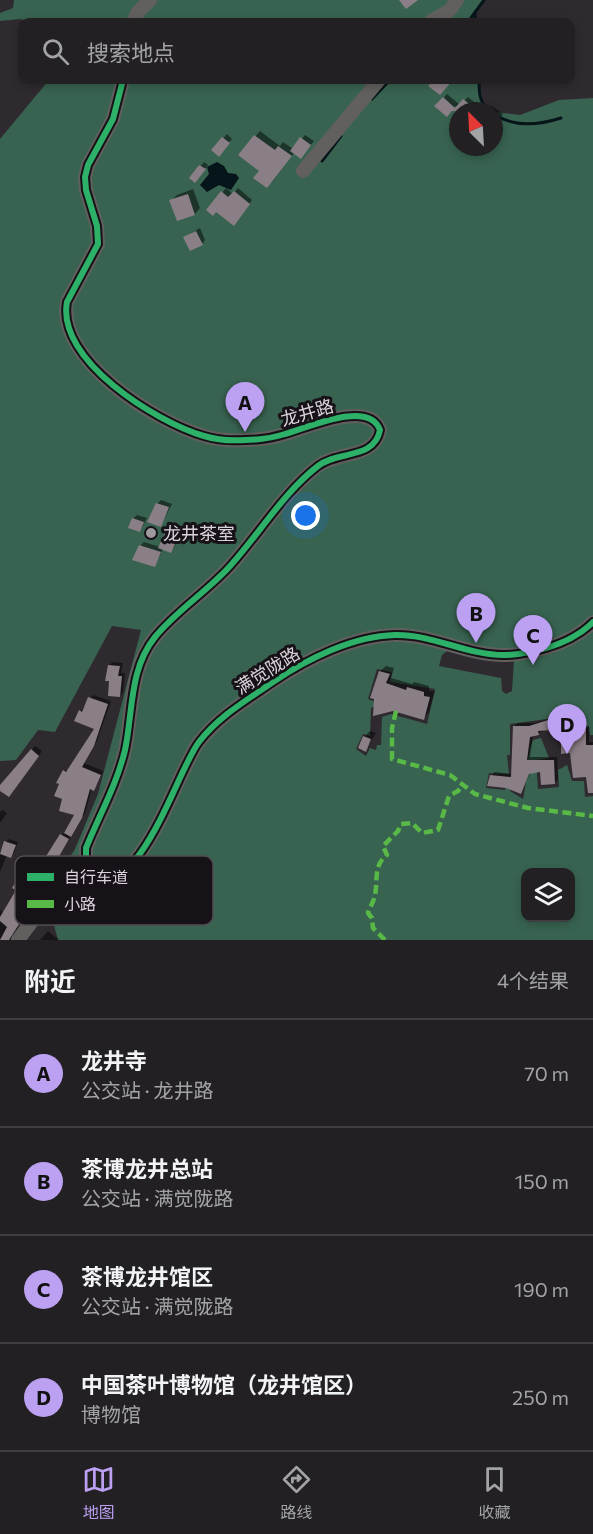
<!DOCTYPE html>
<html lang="zh">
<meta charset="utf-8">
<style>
body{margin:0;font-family:Commissioner,"Noto Sans SC",sans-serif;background:#2f2d31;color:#f1f3f6}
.controls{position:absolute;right:18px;bottom:18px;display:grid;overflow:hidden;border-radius:12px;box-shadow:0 3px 9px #0003}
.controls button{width:54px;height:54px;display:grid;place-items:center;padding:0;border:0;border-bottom:2px solid #403e41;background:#232024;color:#f1f3f6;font:30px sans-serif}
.compass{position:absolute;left:449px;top:102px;width:54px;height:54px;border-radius:50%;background:#232024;box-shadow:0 3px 9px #0003;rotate:336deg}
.you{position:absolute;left:306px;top:516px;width:21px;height:21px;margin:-15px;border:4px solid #fff;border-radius:50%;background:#1a73e8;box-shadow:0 0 0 9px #1a73e833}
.badge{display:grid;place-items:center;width:39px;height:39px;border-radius:50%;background:#bca0f2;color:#111;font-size:20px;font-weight:700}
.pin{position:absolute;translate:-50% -50px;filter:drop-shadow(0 2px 3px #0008)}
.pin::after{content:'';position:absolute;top:32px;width:21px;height:18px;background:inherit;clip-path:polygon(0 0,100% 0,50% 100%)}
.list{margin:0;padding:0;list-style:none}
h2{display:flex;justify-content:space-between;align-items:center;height:78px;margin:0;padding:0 24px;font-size:26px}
h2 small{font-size:20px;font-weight:400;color:#a3a3a6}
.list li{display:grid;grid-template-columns:39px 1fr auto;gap:18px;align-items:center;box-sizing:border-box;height:108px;padding:0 24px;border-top:2px solid #403e41}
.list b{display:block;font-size:22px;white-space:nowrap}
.list p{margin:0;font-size:20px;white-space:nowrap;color:#a3a3a6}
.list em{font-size:20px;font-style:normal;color:#a3a3a6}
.icon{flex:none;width:33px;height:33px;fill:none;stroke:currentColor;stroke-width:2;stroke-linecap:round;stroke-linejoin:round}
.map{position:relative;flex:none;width:593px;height:940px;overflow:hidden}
.search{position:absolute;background:#232024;box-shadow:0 3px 9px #0003;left:18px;right:18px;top:18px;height:66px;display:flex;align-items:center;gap:15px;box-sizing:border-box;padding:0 21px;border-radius:12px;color:#a3a3a6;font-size:22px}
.sheet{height:510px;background:#232024}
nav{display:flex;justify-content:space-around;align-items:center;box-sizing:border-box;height:84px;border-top:2px solid #403e41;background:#232024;font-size:16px;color:#a3a3a6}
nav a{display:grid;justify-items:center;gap:3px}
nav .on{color:#bca0f2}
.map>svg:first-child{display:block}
.forest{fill:#386350;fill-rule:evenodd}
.water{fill:#06151a}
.shadow{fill:#0007}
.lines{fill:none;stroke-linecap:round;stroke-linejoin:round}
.stream{stroke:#06151a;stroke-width:3}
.building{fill:#8a7f86}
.minor{stroke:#62605f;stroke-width:14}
.quiet{stroke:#58b947;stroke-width:4.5;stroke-dasharray:9 4.5;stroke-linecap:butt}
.cycleway-casing{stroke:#161217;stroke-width:10}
.cycleway{stroke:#2db169;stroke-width:6}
.poi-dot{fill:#9e989f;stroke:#161217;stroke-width:2}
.labels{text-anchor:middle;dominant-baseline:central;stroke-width:6;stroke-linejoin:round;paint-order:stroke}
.street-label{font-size:18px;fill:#dad3db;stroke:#161217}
.poi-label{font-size:18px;fill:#dad3db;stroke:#161217;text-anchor:start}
.key{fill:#161217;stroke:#514c52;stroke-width:1.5}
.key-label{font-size:16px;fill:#dad3db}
</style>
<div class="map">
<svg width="593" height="940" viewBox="0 0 593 940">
<rect width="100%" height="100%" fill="#2f2a30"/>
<g class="forest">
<path d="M14,0H484L475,13V22H32L20,19L0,21V13L13,8Z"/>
<path d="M49,80H479L483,105L491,111H458V147H494V112L520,115L559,100L593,98V735H590L589,727H567L562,717L510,724V755H507L509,774L489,773L486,788L505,790L507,778L515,780L510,791L523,799C528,779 526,758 533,740L541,738L549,758L536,760L538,789L559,787L558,770L567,765L572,781H584L585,797L593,796V940H58L46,896L75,849L98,794L141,630L112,626L55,732L38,730L16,760L0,761V139ZM448,650L514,660L512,691L506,694L502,691L501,678L439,666L442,655ZM377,669L392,672L390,682L435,689L427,724L391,714L382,717L381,745H377L376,750L370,748L366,756L356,749L363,734L370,736L371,708L380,704L368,699ZM526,872H570V918H526Z"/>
</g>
<path class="water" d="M217,162L224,166L228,173L236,174L239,178L231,190L219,185L207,192L200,185L209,174L207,167Z"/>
<g class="shadow">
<path d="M447,94L460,105L468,97L485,111H462L455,106L447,115L436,106Z"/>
<path d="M492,106L503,114L494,125V111H487Z"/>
<path d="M260,131L280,146L283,142L293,149L305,135L314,141L304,153H294L272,182L240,154Z"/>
<path d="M227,134L232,139L222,151L213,150Z"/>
<path d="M204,162L208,165L199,178L201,166Z"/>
<path d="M226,188L233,194L238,188L252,200L237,221L216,210L208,209Z"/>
<path d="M193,189L200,208L195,214L178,219L171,201L177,195Z"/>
<path d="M200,228L205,240L202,244L185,237Z"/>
<path d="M161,500L172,504L161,525L157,504Z"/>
<path d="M137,515L147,518L140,531L133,519Z"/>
<path d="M173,523L183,527L174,548L171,551L163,549L155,565L140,546L144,542L160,547Z"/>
<path d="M113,662L123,663L121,673H125L123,692L120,696L109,665Z"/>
<path d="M386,666L394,668L391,678L412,684L414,682L429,686V691H435L429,712L423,718L393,709L380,671Z"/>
<path d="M93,695L111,701L97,741L84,763L103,771L97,785L92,788L85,813L56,861L61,835L66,832L76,814L63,799L64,771L70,769L97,729L81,711Z"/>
<path d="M564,717L567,725L589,726V742H593V793H590L587,775L562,733L552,728L533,735L530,757H557L558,779L555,783L542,771L531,772L520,793L491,776L495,772L513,774L514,726L518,723H534L552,718L553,722Z"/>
<path d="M370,731L376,733L365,750L364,737Z"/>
<path d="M35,746L42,751L12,792L0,789Z"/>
<path d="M2,810L7,813L0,823V812Z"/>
<path d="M8,839L18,842L14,853L7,855L0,872V853Z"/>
<path d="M38,861L44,865L36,879L40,881L18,916L23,918L10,940H0V910L4,913L18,890L19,881L28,875Z"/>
<path d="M48,931L59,940H40Z"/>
</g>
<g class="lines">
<g class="stream">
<path d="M475,13V22"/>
<path d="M468,22L484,0"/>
<path d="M479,80C479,91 479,104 490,111"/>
<path d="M372,99L390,80"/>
<path d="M494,114C514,128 539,125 561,118"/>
<path d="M322,161L341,136"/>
</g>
</g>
<g class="building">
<path d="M399,0H418L406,9Z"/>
<path d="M434,80H453L440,95L428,86Z"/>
<path d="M443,97L455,108L463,99L478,111H452L447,117L434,106Z"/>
<path d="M254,135L275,150L278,146L292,156L267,188L253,178L259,171L238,155Z"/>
<path d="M222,137L230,143L219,157L211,150Z"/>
<path d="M300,137L311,145L301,159L290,151Z"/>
<path d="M199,165L206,169L195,183L189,178Z"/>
<path d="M221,191L228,197L234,191L250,204L234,226L216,212L213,216L206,210Z"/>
<path d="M188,194L195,215L177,221L169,200Z"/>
<path d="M196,231L203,245L190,251L183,237Z"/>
<path d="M156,503L169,507L161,527L147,522Z"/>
<path d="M132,518L144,522L140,532L128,528Z"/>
<path d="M168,526L181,531L171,553L158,548Z"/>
<path d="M139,545L161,552L155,567L132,560Z"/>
<path d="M108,665L120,666L118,676H122L120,697L108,696L109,681H105Z"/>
<path d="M379,671L390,674L386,683L406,690L407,687L424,692V696L430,697L424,720L393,711L373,716L374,699L370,698Z"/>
<path d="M88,697L108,704L94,746L82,767L101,775L94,791L90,789L82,818L71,837L64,833L74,815L59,811L62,799L54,796L59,784L56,783L63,770L66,772L94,729L74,721L79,710L82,712Z"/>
<path d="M560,719L564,728L586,729V745H593V793H588L586,777L573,778L570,753L561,754V736L555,738L552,730L538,731L539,735L530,737L527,760H554L555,784L541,785L540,772L529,774L521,794L506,788L487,786L490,775L511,777L513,726H529L548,720L549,724Z"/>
<path d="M363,736L371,739L366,752L358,748Z"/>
<path d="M31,749L39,756L9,797L0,791V785Z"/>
<path d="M60,834L69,839L53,867L43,861Z"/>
<path d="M4,841L16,845L11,858L0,854Z"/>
<path d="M34,863L42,868L34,882L38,885L16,919L21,921L9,940H0L7,927L0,921V917L16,890L12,888L17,880L25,877Z"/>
</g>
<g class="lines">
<g class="minor">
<path d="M133,22L138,12L150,0"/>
<path d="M430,22L450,10L457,0"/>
<path d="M123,80L113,119L88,165L85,177L86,190L97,226L98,244L67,302C56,360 156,422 204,436C217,440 231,441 245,440C258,440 272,438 285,434C307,428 369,399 380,430C374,460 339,450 318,466C284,492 259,534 231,565C208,591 177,610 155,637C129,669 133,713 125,750C117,784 99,816 86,848V859L91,878C142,898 177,770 199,742C219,716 247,700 273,682C307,659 353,636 395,635C433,634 468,656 506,655C520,655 533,651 546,648C563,643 580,635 593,622"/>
<path d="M303,171L379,80"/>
<path d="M18,940L54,892L86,859"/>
</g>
<g class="quiet">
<path d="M396,711L392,728V759L450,775L475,794L528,808L593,816"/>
<path d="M385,940L373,928L372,918L368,913C370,907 374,901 375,895C378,881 373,865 387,855L383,846L398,831L401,824L412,823L422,833L438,830L449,796L458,791L462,785"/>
</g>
<defs>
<path id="cycleway" d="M123,80L113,119L88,165L85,177L86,190L97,226L98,244L67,302C56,360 156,422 204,436C217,440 231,441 245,440C258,440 272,438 285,434C307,428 369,399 380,430C374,460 339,450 318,466C284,492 259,534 231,565C208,591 177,610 155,637C129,669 133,713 125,750C117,784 99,816 86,848V859L91,878C142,898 177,770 199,742C219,716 247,700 273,682C307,659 353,636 395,635C433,634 468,656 506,655C520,655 533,651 546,648C563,643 580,635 593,622"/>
</defs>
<use href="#cycleway" class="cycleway-casing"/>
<use href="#cycleway" class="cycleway"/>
</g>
<circle class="poi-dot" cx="151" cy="533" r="6"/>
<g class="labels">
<g class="street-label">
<text transform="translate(307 412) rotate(-16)">龙井路</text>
<text transform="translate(267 670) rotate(-32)">满觉陇路</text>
</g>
<g class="poi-label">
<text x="163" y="533">龙井茶室</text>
</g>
</g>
<rect x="15" y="856" width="198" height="69" rx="9" class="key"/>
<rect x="27" y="873" width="27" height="8" fill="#2db169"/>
<rect x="27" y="900" width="27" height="8" fill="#58b947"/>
<g class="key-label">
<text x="64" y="883">自行车道</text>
<text x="64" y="910">小路</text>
</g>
</svg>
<div class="controls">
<button><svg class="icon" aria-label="layers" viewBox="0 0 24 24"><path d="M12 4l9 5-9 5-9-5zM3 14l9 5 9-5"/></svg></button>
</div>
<svg class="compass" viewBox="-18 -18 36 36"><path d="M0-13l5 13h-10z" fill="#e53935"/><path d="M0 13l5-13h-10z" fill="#a3a3a6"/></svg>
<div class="you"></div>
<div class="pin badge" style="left:245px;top:432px">A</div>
<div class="pin badge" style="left:476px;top:643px">B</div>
<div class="pin badge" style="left:533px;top:665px">C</div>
<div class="pin badge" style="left:567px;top:754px">D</div>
<div class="search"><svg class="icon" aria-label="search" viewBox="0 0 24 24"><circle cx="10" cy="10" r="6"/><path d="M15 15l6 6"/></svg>搜索地点</div>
</div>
<section class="sheet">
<h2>附近<small>4个结果</small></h2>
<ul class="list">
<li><span class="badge">A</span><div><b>龙井寺</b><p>公交站 · 龙井路</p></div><em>70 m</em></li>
<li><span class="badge">B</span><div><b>茶博龙井总站</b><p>公交站 · 满觉陇路</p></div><em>150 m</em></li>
<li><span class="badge">C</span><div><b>茶博龙井馆区</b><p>公交站 · 满觉陇路</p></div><em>190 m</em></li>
<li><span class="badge">D</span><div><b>中国茶叶博物馆（龙井馆区）</b><p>博物馆</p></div><em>250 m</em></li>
</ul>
</section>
<nav>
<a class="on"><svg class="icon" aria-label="map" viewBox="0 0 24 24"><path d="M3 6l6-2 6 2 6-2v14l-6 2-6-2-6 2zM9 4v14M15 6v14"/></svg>地图</a>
<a><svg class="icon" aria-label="directions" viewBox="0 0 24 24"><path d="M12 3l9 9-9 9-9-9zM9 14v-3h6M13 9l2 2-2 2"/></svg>路线</a>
<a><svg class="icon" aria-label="saved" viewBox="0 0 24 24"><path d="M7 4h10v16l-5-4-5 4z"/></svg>收藏</a>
</nav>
